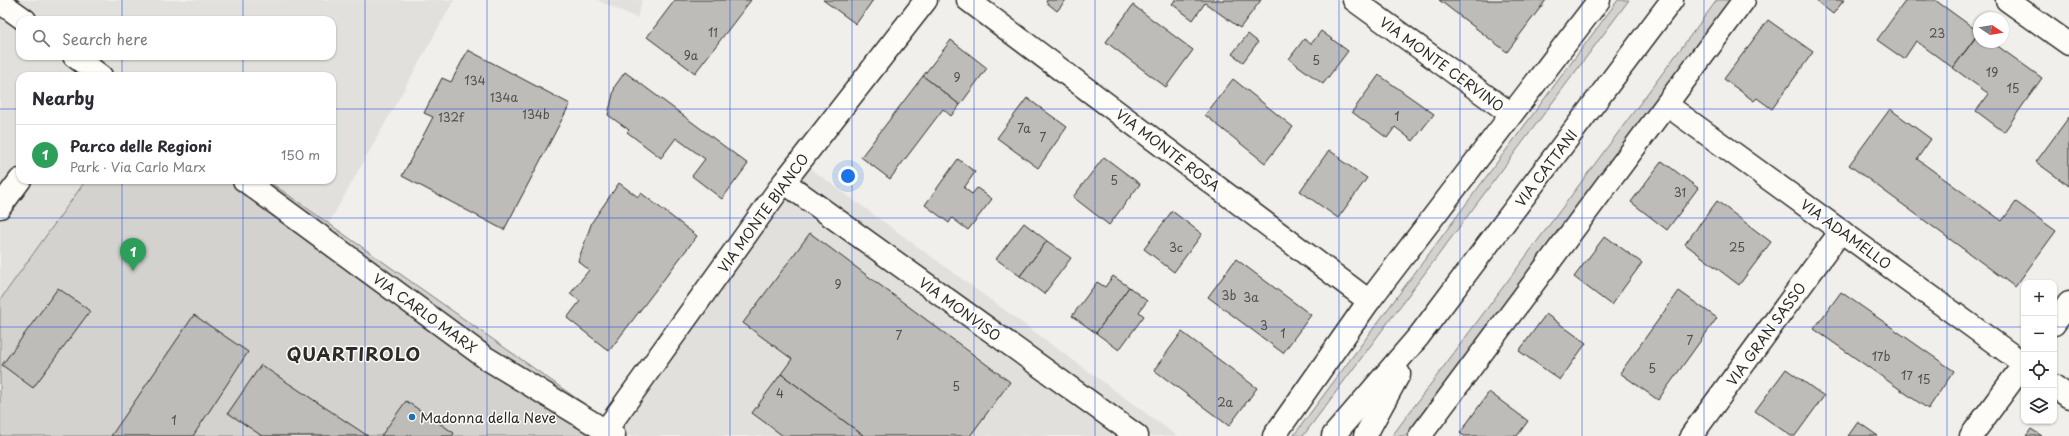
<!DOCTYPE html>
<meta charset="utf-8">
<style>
body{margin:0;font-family:"Playpen Sans",sans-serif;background:#f7f7f7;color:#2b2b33}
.controls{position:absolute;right:12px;bottom:12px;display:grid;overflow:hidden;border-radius:8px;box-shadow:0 1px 3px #0004}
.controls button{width:36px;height:36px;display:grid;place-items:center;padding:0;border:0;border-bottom:1px solid #e1e1e2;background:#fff;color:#2b2b33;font:20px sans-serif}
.compass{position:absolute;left:1973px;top:12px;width:36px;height:36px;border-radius:50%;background:#fff;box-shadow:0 1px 3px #0004;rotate:102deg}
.you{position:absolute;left:848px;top:176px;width:14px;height:14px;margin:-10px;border:3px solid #fff;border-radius:50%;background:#1a73e8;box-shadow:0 0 0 6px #1a73e833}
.badge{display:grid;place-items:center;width:26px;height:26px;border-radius:50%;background:#1f6fb2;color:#fff;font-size:13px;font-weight:700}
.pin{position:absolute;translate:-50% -33px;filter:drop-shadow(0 1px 2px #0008)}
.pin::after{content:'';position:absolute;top:21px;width:14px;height:12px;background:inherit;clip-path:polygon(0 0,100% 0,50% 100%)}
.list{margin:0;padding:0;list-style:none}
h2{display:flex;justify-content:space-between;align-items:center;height:52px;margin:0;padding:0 16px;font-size:17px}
h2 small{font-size:13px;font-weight:400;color:#7c7c81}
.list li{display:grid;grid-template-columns:26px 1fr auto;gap:12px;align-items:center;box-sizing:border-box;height:60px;padding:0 16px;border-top:1px solid #e1e1e2}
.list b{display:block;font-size:15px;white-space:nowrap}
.list p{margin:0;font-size:13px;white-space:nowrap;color:#7c7c81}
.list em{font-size:13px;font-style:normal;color:#7c7c81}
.icon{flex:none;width:22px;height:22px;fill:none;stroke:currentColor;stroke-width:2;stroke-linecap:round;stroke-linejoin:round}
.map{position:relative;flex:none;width:2069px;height:436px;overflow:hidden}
.search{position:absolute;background:#fff;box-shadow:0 1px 3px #0004;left:16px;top:16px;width:320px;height:44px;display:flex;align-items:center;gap:10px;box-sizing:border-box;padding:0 14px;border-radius:12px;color:#7c7c81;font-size:15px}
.panel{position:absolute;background:#fff;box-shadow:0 1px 3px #0004;left:16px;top:72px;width:320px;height:112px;border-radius:12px}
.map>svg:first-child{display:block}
.built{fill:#e1e0dc;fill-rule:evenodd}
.green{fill:#d3d2cf;stroke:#7f7e7d}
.building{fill:#bdbcb8;stroke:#2b2b2b}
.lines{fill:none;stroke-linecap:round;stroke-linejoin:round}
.minor-casing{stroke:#2b2b2b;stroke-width:25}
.major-casing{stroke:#2b2b2b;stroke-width:25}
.minor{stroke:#fdfcf7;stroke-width:22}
.major{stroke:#fdfcf7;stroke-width:22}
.grid{fill:none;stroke:#1d4ed8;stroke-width:1;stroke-opacity:0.55}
.poi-dot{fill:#1f6fb2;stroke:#fdfcf7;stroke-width:1.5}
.labels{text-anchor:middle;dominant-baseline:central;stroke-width:3;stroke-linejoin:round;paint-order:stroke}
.number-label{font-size:12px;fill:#504f4e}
.street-label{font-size:14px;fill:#2b2b2b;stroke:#fdfcf7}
.poi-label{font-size:14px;fill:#2b2b2b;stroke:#fdfcf7;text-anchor:start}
.district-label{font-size:18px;font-weight:bold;letter-spacing:1px;fill:#2b2b2b;stroke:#fdfcf7}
</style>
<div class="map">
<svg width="2069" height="436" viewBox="0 0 2069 436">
<rect width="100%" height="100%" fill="#f0efeb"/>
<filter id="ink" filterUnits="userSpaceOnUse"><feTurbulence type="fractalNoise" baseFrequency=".025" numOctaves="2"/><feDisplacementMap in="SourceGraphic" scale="8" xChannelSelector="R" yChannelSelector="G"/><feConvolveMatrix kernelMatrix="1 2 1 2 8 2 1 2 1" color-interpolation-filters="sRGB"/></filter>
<g filter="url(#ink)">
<g class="built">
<path d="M0,0H454L328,225L267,180H332V76H20V180H86L0,300ZM20,20H332V56H20Z"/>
<path d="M597,0H642L637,18Z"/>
<path d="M807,166L1177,436H617V427Z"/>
</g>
<g class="green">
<path d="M1618,0H1629L1303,436L1294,435Z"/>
<path d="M1717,0H1731L1406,436H1392Z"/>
<path d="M86,180H267L617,427V436H0V300Z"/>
</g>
<g class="building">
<path d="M675,0H751L695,73L647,37Z"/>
<path d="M823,0H873L856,24Z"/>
<path d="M1047,0H1066L1057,11L1046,2Z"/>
<path d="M1175,0H1261L1240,28L1205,3L1193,20L1172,4Z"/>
<path d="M1439,0H1546L1507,52Z"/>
<path d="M1815,0H1844L1833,14Z"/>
<path d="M1906,0H1935L1979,32L1953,68L1916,41L1904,59L1877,40Z"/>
<path d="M1133,5L1193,50L1166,87L1106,42Z"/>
<path d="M1768,20L1813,52L1772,109L1757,98L1754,101L1724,79Z"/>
<path d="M1321,31L1348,51L1323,84L1289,59L1304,39L1311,44Z"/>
<path d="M1979,33V42H1992L2042,78L2004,132L1976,111L1989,94L1953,68Z"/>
<path d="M1248,34L1258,42L1243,62L1232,54Z"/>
<path d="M951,40L987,68L960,105L923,76Z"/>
<path d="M468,50L570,104L504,230L402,176L433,117L424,113L442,78L451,82Z"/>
<path d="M625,72L748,164L722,199L692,176L705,159L676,138L661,158L627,132L629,130L608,115L615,86Z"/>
<path d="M1379,75L1434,114L1413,141L1395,127L1387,138L1352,112Z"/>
<path d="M923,76L960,105L951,116L943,109L890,179L861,157Z"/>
<path d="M1233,79L1293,127L1265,163L1205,115Z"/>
<path d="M1027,98L1067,127L1038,168L997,138Z"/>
<path d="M1890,109L1931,139L1917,159L2002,221L2016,202L2056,231L2015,287L1849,165Z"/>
<path d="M2069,117V186L2036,162Z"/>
<path d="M1329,150L1340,158L1339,159L1367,178L1338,218L1300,191Z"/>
<path d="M1104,157L1140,184L1109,225L1073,197Z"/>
<path d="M958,159L975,172L964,188L972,194L977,188L992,199L968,230L952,218L949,223L925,205Z"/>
<path d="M1662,161L1698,188L1667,230L1631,202Z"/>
<path d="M619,183L638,197L641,193L697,236L609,351L567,318L580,301L570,294L589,270L578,261L592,222Z"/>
<path d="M1717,201L1771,242L1739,285L1685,244Z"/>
<path d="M1172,211L1202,234L1174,272L1144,249Z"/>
<path d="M1024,223L1047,241L1020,276L996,259Z"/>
<path d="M810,233L1010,382L970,436H864L781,374L792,359L743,323Z"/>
<path d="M1605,236L1642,263L1611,305L1574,277Z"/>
<path d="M1047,241L1071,258L1044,294L1020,276Z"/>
<path d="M1236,259L1311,315L1283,353L1208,297Z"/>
<path d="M1113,276L1129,287L1096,333L1072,316L1097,282L1105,287Z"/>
<path d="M1129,287L1147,301L1139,312L1144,316L1119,350L1096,333Z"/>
<path d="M58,288L90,311L33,388L2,365Z"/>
<path d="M1679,291L1717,318L1658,400L1620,373Z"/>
<path d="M1841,292L1954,371L1928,409L1814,329Z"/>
<path d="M1546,314L1586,343L1560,380L1519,351Z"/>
<path d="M194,315L248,352L193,436H111Z"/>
<path d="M1182,332L1257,388L1229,426L1154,370Z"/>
<path d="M261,365L368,436H262L228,413Z"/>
<path d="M1786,369L1824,396L1795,436H1791L1755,411Z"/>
<path d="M781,374L864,436H783L752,413Z"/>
<path d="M1489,392L1528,421L1517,436H1464L1460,433Z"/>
<path d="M406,401L454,433L452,436H381Z"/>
<path d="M1858,422L1878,436H1848Z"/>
<path d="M2031,429L2042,436H2026Z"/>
</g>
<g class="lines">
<defs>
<g id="minor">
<path d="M968,0L1369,301"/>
<path d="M1354,0L1511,114"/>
<path d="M2007,0L2069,44"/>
<path d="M0,2L25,20"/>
<path d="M74,56L101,76"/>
<path d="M1667,105L2024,364"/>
<path d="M244,180L486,358L614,436"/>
<path d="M784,182L1137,436"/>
<path d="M0,207L20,180"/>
<path d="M2054,324L2069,303"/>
<path d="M2054,386L2069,397"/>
<path d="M606,430L784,182L926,0"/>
<path d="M1274,436L1369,301L1599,0"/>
<path d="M1420,436L1744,0"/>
<path d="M1691,436L1841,231"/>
<path d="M1971,436L2024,364"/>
</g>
<g id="major">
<path d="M1333,436L1419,336L1672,0"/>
<path d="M1365,436L1399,374"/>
</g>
</defs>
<use href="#minor" class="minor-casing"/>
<use href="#major" class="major-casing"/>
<use href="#minor" class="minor"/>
<use href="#major" class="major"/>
</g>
</g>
<path class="grid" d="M122,0V20M243,0V20M365,0V436M487,0V436M609,0V436M730,0V436M852,0V436M974,0V436M1095,0V436M1217,0V436M1339,0V436M1460,0V436M1582,0V436M1704,0V436M1826,0V436M1947,0V436M122,56V76M243,56V76M0,109H20M332,109H2069M122,180V436M243,180V436M0,218H2069M0,327H2024M2054,327H2069"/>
<circle class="poi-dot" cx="412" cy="417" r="4"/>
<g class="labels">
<g class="number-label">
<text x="713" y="32">11</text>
<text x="1937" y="33">23</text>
<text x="691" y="55">9a</text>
<text x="1316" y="60">5</text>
<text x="1992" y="72">19</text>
<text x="957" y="77">9</text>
<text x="475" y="80">134</text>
<text x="2013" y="88">15</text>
<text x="504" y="97">134a</text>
<text x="536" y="114">134b</text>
<text x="1397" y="116">1</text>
<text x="451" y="117">132f</text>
<text x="1024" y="128">7a</text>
<text x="1043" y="137">7</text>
<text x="1114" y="180">5</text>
<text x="1680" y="192">31</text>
<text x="1176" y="247">3c</text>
<text x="1737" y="247">25</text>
<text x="838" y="284">9</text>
<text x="1229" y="295">3b</text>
<text x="1251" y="297">3a</text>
<text x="1264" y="325">3</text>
<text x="1283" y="333">1</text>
<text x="899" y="335">7</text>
<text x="1690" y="340">7</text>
<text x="1881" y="356">17b</text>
<text x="1652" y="368">5</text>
<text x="1907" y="375">17</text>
<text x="1924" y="379">15</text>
<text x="956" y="386">5</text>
<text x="780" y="393">4</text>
<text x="1225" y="402">2a</text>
<text x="174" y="420">1</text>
</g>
<g class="street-label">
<text transform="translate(1442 64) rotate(36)">VIA MONTE CERVINO</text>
<text transform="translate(1168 150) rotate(37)">VIA MONTE ROSA</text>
<text transform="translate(1546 168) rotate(-53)">VIA CATTANI</text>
<text transform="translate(763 213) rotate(-54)">VIA MONTE BIANCO</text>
<text transform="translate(1846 234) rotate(36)">VIA ADAMELLO</text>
<text transform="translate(960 309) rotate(36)">VIA MONVISO</text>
<text transform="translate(425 313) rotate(36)">VIA CARLO MARX</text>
<text transform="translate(1766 334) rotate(-54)">VIA GRAN SASSO</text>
</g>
<g class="poi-label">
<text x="420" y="417">Madonna della Neve</text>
</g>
<g class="district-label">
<text x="354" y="353">QUARTIROLO</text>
</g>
</g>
</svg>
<div class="controls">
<button>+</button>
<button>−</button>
<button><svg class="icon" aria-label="locate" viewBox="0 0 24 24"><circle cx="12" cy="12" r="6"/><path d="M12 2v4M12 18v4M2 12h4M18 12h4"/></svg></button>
<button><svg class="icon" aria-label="layers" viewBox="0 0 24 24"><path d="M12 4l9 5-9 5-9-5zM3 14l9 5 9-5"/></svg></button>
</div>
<svg class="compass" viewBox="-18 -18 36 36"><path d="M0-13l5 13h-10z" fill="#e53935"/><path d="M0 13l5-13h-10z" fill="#7c7c81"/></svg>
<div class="you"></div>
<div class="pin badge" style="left:133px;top:271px;background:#2e9e5b">1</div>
<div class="search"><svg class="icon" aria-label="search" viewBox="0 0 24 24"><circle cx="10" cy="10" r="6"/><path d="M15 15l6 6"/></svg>Search here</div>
<section class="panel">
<h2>Nearby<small></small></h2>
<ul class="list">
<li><span class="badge" style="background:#2e9e5b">1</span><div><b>Parco delle Regioni</b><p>Park · Via Carlo Marx</p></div><em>150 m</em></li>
</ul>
</section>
</div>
